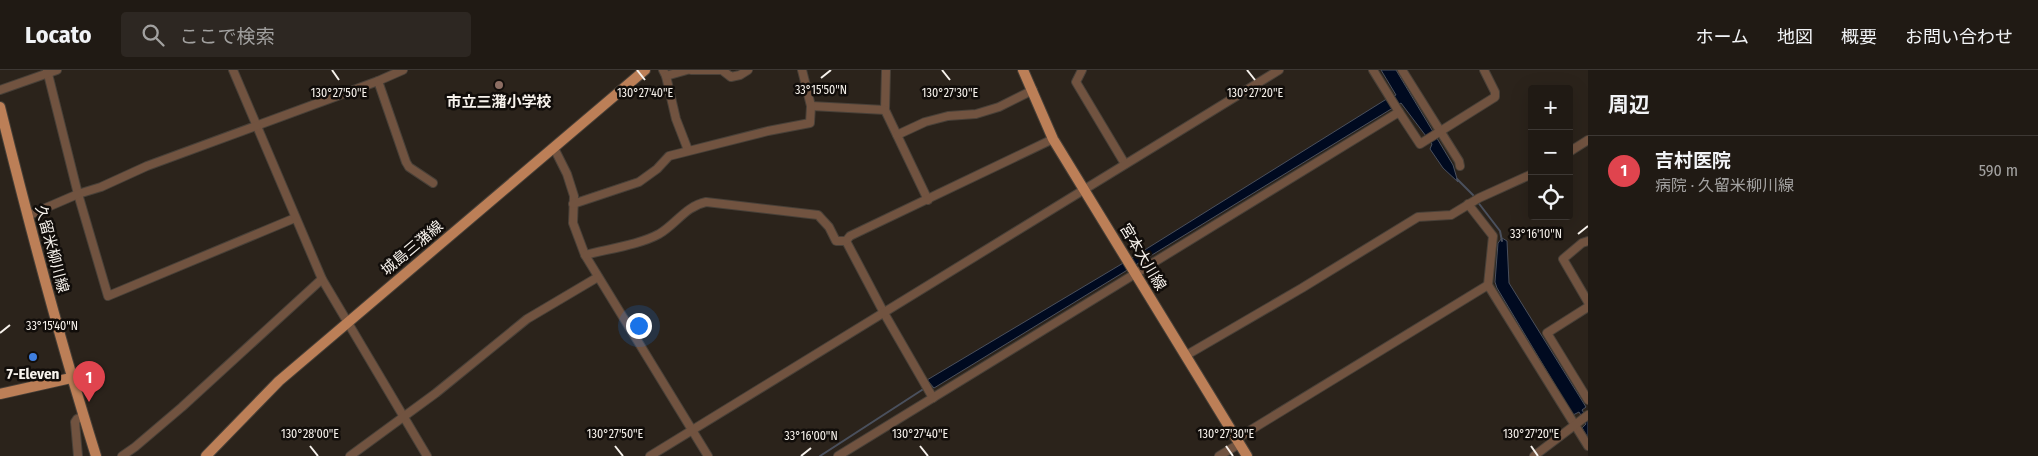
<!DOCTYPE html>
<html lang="ja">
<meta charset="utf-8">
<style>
body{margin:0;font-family:"Fira Sans Condensed","Noto Sans JP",sans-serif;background:#2d2722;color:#f1f3f6}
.controls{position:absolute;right:15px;top:15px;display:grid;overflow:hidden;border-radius:5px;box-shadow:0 5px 20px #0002}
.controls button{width:45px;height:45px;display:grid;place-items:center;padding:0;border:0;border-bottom:1px solid #3d3834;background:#201a14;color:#f1f3f6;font:25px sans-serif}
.you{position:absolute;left:638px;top:255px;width:18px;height:18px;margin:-12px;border:4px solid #fff;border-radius:50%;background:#1a73e8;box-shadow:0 0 0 8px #1a73e833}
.badge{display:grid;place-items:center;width:32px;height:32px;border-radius:50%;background:#0b8043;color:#fff;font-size:16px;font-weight:700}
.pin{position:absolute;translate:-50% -41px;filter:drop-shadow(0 1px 2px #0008)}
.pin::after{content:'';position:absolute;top:26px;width:18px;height:15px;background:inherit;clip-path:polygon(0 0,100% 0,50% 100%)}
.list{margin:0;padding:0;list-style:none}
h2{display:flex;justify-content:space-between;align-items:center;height:65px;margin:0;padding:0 20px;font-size:21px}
h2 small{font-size:16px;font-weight:400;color:#a2a1a0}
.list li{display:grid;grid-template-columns:32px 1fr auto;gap:15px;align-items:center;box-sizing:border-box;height:70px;padding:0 20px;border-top:1px solid #3d3834}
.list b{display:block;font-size:19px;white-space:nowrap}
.list p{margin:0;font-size:16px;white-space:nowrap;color:#a2a1a0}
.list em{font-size:16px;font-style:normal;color:#a2a1a0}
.icon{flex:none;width:28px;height:28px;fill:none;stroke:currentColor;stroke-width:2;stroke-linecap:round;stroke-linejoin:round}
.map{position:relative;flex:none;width:1588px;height:386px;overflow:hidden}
header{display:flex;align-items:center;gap:30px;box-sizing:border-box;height:70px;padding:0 25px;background:#201a14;border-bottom:1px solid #3d3834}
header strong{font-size:24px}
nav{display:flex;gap:28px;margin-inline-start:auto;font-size:18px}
.search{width:350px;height:45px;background:#2d2722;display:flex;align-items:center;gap:12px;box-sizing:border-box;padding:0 18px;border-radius:5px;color:#a2a1a0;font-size:19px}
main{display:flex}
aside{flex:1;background:#201a14}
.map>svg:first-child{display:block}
.water{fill:#000a20;stroke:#4a505d}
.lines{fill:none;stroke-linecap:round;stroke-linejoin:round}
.stream{stroke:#4a505d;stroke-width:2}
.minor-casing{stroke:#484038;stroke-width:10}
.major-casing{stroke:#484038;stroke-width:12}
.minor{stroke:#715340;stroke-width:8}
.major{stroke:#bc7f57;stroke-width:10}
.ticks{fill:none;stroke:#f7f2ec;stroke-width:2}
.education-dot{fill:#8d6e63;stroke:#110d0a;stroke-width:2}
.shop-dot{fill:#3f7fe0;stroke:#110d0a;stroke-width:2}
.labels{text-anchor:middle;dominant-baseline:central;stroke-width:5;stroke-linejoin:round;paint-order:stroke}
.poi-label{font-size:15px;font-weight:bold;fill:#f7f2ec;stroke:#110d0a}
.street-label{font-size:15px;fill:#f7f2ec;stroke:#110d0a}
.ticks-label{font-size:12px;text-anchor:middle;fill:#f7f2ec;stroke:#110d0a;stroke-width:5;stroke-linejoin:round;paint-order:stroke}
</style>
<header>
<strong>Locato</strong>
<div class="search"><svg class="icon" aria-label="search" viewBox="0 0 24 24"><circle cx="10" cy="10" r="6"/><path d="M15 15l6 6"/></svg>ここで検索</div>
<nav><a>ホーム</a><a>地図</a><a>概要</a><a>お問い合わせ</a></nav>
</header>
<main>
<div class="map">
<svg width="1588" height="386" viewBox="0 0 1588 386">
<rect width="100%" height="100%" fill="#2b231b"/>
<g class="water">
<path d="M1381,0H1396L1453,95L1458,112L1443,98L1430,79L1432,74L1401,33L934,318L927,310L1135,186L1385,30L1396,25Z"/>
<path d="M1502,168L1507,171L1509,213L1586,337L1582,340L1588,350V368L1582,358L1586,354L1579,342L1573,345L1497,218L1495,212L1498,173Z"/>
</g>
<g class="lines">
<g class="stream">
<path d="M1457,109L1475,127"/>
<path d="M1477,131L1500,161L1502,171"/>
<path d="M820,386L925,318"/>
</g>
<defs>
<g id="minor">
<path d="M47,0L78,124L108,226L295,148"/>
<path d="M233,0L322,209L427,386"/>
<path d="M663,0L666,6L676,49L688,80"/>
<path d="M691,0H722L731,7L740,5L748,0"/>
<path d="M886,0L885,40L928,130"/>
<path d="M1082,0L1076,12L1125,94"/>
<path d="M1373,0L1399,42"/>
<path d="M1402,0L1459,91L1460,96"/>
<path d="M666,6L687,0"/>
<path d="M378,11L406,92L409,97L433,113"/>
<path d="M0,20L57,0"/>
<path d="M811,36L885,40"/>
<path d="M897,65L925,52L948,46L976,44L999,37L1033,20"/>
<path d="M554,78L567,104L574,126L573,153L585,185L708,386"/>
<path d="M1569,82L1588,70"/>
<path d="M573,134L639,112L657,99L669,86L768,61L810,53L811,36L802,0"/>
<path d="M1468,134L1493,166L1488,215"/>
<path d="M27,146L78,124L101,117L147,96L378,11L403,0"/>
<path d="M846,171L884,243L933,328"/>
<path d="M1588,171L1582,173L1563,189L1588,232"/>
<path d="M585,185C607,179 639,175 659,164C676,154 686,136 706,132L818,145L829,157L836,171H846L850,166L1053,69"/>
<path d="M1588,237L1547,263L1588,330"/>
<path d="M1185,286L1302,218L1418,147L1451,145L1479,128L1532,104"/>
<path d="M1236,369L1488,215L1588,376"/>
<path d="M78,386L75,352L77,349L83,346"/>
<path d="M122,386L135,377L182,337L322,209"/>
<path d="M350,386L436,323L527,249L598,207"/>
<path d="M650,386L1279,0"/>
<path d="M838,386L1399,42L1420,74L1495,27V22L1484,0"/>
<path d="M1219,386L1239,374"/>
<path d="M1534,386L1588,345"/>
</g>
<g id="major">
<path d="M1023,0L1053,69L1247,386"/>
<path d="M0,37C29,154 60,271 96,386"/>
<path d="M0,324L71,308"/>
<path d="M206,386L279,311L645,0"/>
</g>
</defs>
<use href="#minor" class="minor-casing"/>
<use href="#major" class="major-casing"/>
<use href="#minor" class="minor"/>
<use href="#major" class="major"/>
</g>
<path class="ticks" d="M332,0L339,10M637,0L645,10M942,0L950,10M1247,0L1255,10M821,8L831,0M1578,164L1588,156M0,263L10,255M310,376L318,386M615,376L623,386M920,376L928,386M1226,376L1233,386M1531,376L1538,386M801,386L811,378"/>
<circle class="education-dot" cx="499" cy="15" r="5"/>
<circle class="shop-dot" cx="33" cy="287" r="5"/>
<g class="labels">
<g class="poi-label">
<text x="499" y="32">市立三潴小学校</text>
<text x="33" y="304">7-Eleven</text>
</g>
<g class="street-label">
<text transform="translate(412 178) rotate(-40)">城島三潴線</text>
<text transform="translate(52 179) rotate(75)">久留米柳川線</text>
<text transform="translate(1143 187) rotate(59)">宮本大川線</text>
</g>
</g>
<g class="ticks-label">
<text x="821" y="24">33°15'50"N</text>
<text x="339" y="27">130°27'50"E</text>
<text x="645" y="27">130°27'40"E</text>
<text x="950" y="27">130°27'30"E</text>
<text x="1255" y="27">130°27'20"E</text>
<text x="1536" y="168">33°16'10"N</text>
<text x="52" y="260">33°15'40"N</text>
<text x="310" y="368">130°28'00"E</text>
<text x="615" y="368">130°27'50"E</text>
<text x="920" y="368">130°27'40"E</text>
<text x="1226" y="368">130°27'30"E</text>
<text x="1531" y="368">130°27'20"E</text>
<text x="811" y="370">33°16'00"N</text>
</g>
</svg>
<div class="controls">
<button>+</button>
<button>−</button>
<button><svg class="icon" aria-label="locate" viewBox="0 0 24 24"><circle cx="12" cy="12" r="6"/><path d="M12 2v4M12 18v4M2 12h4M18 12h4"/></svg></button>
</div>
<div class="you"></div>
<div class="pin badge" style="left:89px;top:332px;background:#e0444e">1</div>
</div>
<aside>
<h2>周辺<small></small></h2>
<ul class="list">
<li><span class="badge" style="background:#e0444e">1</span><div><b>吉村医院</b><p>病院 · 久留米柳川線</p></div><em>590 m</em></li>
</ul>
</aside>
</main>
